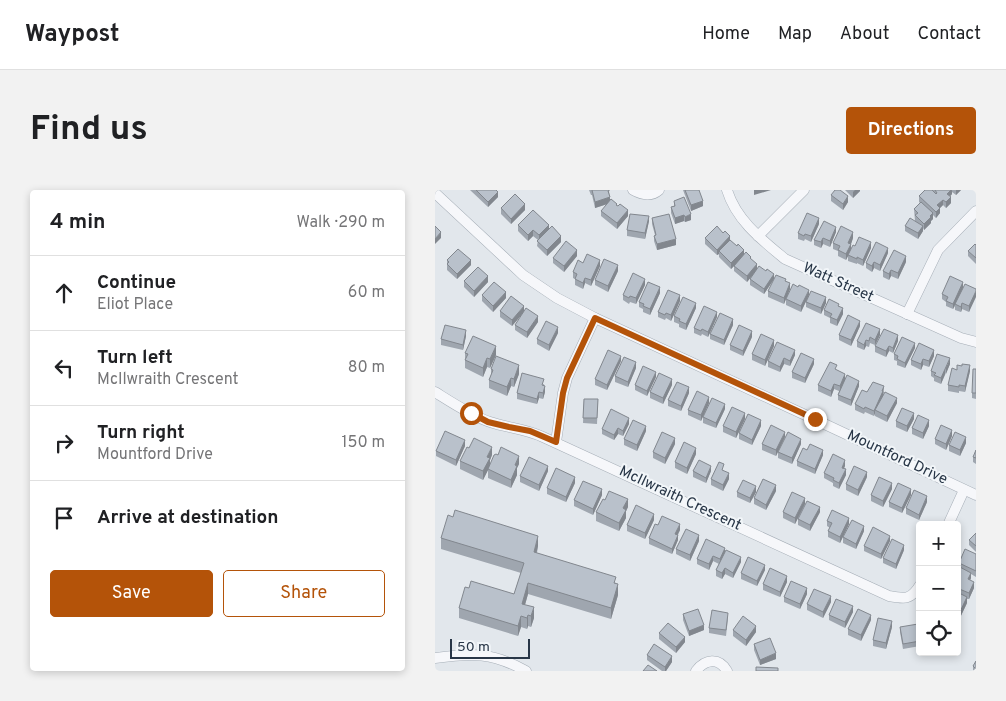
<!DOCTYPE html>
<meta charset="utf-8">
<style>
body{margin:0;font-family:Overpass,sans-serif;background:#f2f2f2;color:#202124}
.controls{position:absolute;right:15px;bottom:15px;display:grid;overflow:hidden;border-radius:5px;box-shadow:0 2px 8px #0003}
.controls button{width:45px;height:45px;display:grid;place-items:center;padding:0;border:0;border-bottom:1px solid #e0e0e0;background:#fff;color:#202124;font:25px sans-serif}
.scale{position:absolute;left:15px;bottom:12px;width:80px;box-sizing:border-box;padding-left:5px;border:2px solid #283647;border-top:0;font-size:14px;line-height:18px;white-space:nowrap;color:#283647;-webkit-text-stroke:4px #f2f6f9;paint-order:stroke}
.stop{position:absolute;width:15px;height:15px;margin:-11px;border:4px solid #b45309;border-radius:50%;background:#fff}
.stop.end{background:#b45309;border-color:#fff;box-shadow:0 1px 5px #0008}
.list{margin:0;padding:0;list-style:none}
h2{display:flex;justify-content:space-between;align-items:center;height:65px;margin:0;padding:0 20px;font-size:21px}
h2 small{font-size:16px;font-weight:400;color:#757577}
.list li{display:grid;grid-template-columns:32px 1fr auto;gap:15px;align-items:center;box-sizing:border-box;height:75px;padding:0 20px;border-top:1px solid #e0e0e0}
.list b{display:block;font-size:19px;white-space:nowrap}
.list p{margin:0;font-size:16px;white-space:nowrap;color:#757577}
.list em{font-size:16px;font-style:normal;color:#757577}
.actions{display:flex;gap:10px;padding:15px 20px}
.actions a{flex:1;padding:11px 0;border:1px solid #b45309;border-radius:5px;text-align:center;font-size:18px;color:#b45309}
.actions .main{background:#b45309;color:#fff}
.icon{flex:none;width:28px;height:28px;fill:none;stroke:currentColor;stroke-width:2;stroke-linecap:round;stroke-linejoin:round}
.map{position:relative;flex:none;width:541px;height:481px;overflow:hidden;border-radius:5px}
header{display:flex;align-items:center;gap:30px;box-sizing:border-box;height:70px;padding:0 25px;background:#fff;border-bottom:1px solid #e0e0e0}
header strong{font-size:24px}
nav{display:flex;gap:28px;margin-inline-start:auto;font-size:18px}
.intro{display:flex;align-items:center;justify-content:space-between;box-sizing:border-box;height:120px;padding:0 30px}
h1{margin:0;font-size:35px}
.button{padding:12px 22px;border-radius:5px;background:#b45309;color:#fff;font-size:18px;font-weight:700}
main{display:flex;gap:30px;padding:0 30px}
aside{flex:1;background:#fff;border-radius:5px;box-shadow:0 2px 8px #0003}
.map>svg:first-child{display:block}
.lines{fill:none;stroke-linecap:round;stroke-linejoin:round}
.street-casing{stroke:#a6aeb7;stroke-width:11}
.street{stroke:#f6f7fa;stroke-width:10}
.wall{fill:#9fa6af}
.shaded-wall{fill:#82878e}
.building{fill:#b9c1cb;stroke:#82878e}
.route{stroke:#b45309;stroke-width:6}
.labels{text-anchor:middle;dominant-baseline:central;stroke-width:4;stroke-linejoin:round;paint-order:stroke}
.street-label{font-size:15px;fill:#283647;stroke:#f2f6f9}
</style>
<header>
<strong>Waypost</strong>
<nav><a>Home</a><a>Map</a><a>About</a><a>Contact</a></nav>
</header>
<div class="intro"><h1>Find us</h1><a class="button">Directions</a></div>
<main>
<aside>
<h2>4 min<small>Walk · 290 m</small></h2>
<ul class="list">
<li><svg class="icon" aria-label="ahead" viewBox="0 0 24 24"><path d="M12 20V5M6 11l6-6 6 6"/></svg><div><b>Continue</b><p>Eliot Place</p></div><em>60 m</em></li>
<li><svg class="icon" aria-label="left" viewBox="0 0 24 24"><path d="M17 20v-9H6M10 6l-5 5 5 5"/></svg><div><b>Turn left</b><p>McIlwraith Crescent</p></div><em>80 m</em></li>
<li><svg class="icon" aria-label="right" viewBox="0 0 24 24"><path d="M7 20v-9h11M14 6l5 5-5 5"/></svg><div><b>Turn right</b><p>Mountford Drive</p></div><em>150 m</em></li>
<li><svg class="icon" aria-label="arrive" viewBox="0 0 24 24"><path d="M6 21V4h12l-3 4 3 4H6"/></svg><div><b>Arrive at destination</b></div></li>
</ul>
<div class="actions"><a class="main">Save</a><a>Share</a></div>
</aside>
<div class="map">
<svg width="541" height="481" viewBox="0 0 541 481">
<rect width="100%" height="100%" fill="#e2e7ec"/>
<g class="lines">
<defs>
<g id="street">
<path d="M198,0C207,5 216,7 224,0"/>
<path d="M292,0C301,30 327,50 350,69L526,148L541,152"/>
<path d="M0,3L88,85L122,108L160,128L366,223L541,305"/>
<path d="M323,46L369,0"/>
<path d="M472,124L503,60L541,21"/>
<path d="M0,202C16,212 37,226 55,232C73,238 91,239 108,247L454,406C470,409 476,410 485,395"/>
<path d="M121,252L128,203L132,188L160,128"/>
<path d="M513,335L529,300"/>
<path d="M0,468C37,463 57,462 91,481"/>
<path d="M261,481C270,469 284,467 292,481"/>
</g>
</defs>
<use href="#street" class="street-casing"/>
<use href="#street" class="street"/>
</g>
<g class="wall">
<path d="M35,0H61L63,7L53,17Z"/>
<path d="M154,0H174L175,11L182,16L193,26L182,39L166,26V21L173,14L160,18L157,5H156Z"/>
<path d="M248,0H264L268,16L256,21Z"/>
<path d="M410,0H425V1L418,8Z"/>
<path d="M490,0H526L521,5L517,2V4L515,7L516,13L511,18L508,15L505,18V23L501,28L498,25V29L496,31V33L489,40L488,38V41L483,49L470,41V36L480,31L479,19L485,13L484,12V6Z"/>
<path d="M396,5L413,12L408,20L396,11Z"/>
<path d="M239,11L256,30L250,32L249,31L240,34L236,23V17L239,16Z"/>
<path d="M66,18L90,20L76,34L66,24Z"/>
<path d="M217,28L241,55L222,60L219,51V46L220,45L217,34Z"/>
<path d="M214,31L210,49L192,46V40Z"/>
<path d="M384,34L376,52L370,49L369,51L363,49V43Z"/>
<path d="M83,35L114,39L126,52L112,66L102,56L103,50L98,46L93,51L83,41Z"/>
<path d="M401,42L395,57L388,54L386,58L379,55V50Z"/>
<path d="M270,48L295,50L316,70L322,79L339,89L329,104L315,95V89L318,84L312,92L299,81V76L296,79L284,67V64L282,65L270,54Z"/>
<path d="M418,48L416,54V60L411,70L403,66V61L398,59V53Z"/>
<path d="M541,55V74L533,66V61Z"/>
<path d="M420,56L436,58L428,76L422,73V74L413,71V65Z"/>
<path d="M453,63L445,81L439,78L437,82L431,78V73Z"/>
<path d="M142,66L129,82L118,73V68Z"/>
<path d="M12,70L36,75L22,89L12,80Z"/>
<path d="M471,72L463,89L456,86L454,90L448,87V81Z"/>
<path d="M148,73L165,76L156,96L150,93L148,99L140,95V89L138,88V82Z"/>
<path d="M183,81L173,102L160,95V90Z"/>
<path d="M29,91L53,92L39,107L29,97Z"/>
<path d="M351,92L355,99L349,114L333,107V101Z"/>
<path d="M210,95L201,114L195,112L194,114L188,110V105Z"/>
<path d="M528,98L541,99L534,122L527,119L526,122L520,120V116L518,119L511,116V112L507,109V104Z"/>
<path d="M225,103L215,125L208,122V119L204,117V112Z"/>
<path d="M47,105L71,108L58,122L47,111Z"/>
<path d="M374,105L366,122L351,115V109Z"/>
<path d="M245,111L236,131L231,128L230,130L223,127V122Z"/>
<path d="M371,112L391,113L386,124L371,117Z"/>
<path d="M404,116L408,124L402,136L395,133V128L389,125V120Z"/>
<path d="M261,118L251,140L244,137V134L239,132V126Z"/>
<path d="M65,121L89,122L77,136L65,127Z"/>
<path d="M282,127L273,147L267,144L266,146L259,143V138Z"/>
<path d="M103,132L92,148L80,140V135Z"/>
<path d="M298,135L289,155L275,149V144Z"/>
<path d="M425,136L416,156L404,150V145Z"/>
<path d="M123,143L114,161L102,154V149Z"/>
<path d="M445,145L440,155L435,153L434,157L431,156L429,160L422,157V151Z"/>
<path d="M31,146L28,160L6,155V149Z"/>
<path d="M317,147L308,166L295,160V155Z"/>
<path d="M463,151L458,163L454,161L451,167L440,162V156Z"/>
<path d="M339,156L330,176L317,170V164Z"/>
<path d="M480,158L470,178L462,175V171L459,170V164Z"/>
<path d="M30,163L61,165L55,178L52,177L48,187L30,178Z"/>
<path d="M360,165L355,176L349,174L345,182L333,177V171Z"/>
<path d="M499,166L494,177L488,175L486,180L476,175V170Z"/>
<path d="M186,171L172,200L160,195V189Z"/>
<path d="M379,174L370,193L357,188V182Z"/>
<path d="M515,174L506,194L499,191V188L496,186V181Z"/>
<path d="M527,176L535,181L530,202L524,201V203L513,201V195L522,180Z"/>
<path d="M201,178L193,197L180,192V186Z"/>
<path d="M56,179L84,184L79,197L76,196L72,206L54,198V190L56,185Z"/>
<path d="M541,179V209L537,208V203Z"/>
<path d="M402,180L410,189L424,196L416,216L403,210V205L404,201L399,199L396,207L383,201V195Z"/>
<path d="M221,187L212,206L200,200V195Z"/>
<path d="M109,194L110,202L108,209L104,208L102,214L82,209V203Z"/>
<path d="M237,195L228,214L215,208V202Z"/>
<path d="M432,202H449L448,205L462,213L452,232L440,226V223L439,226L430,222L429,224L420,220V214Z"/>
<path d="M254,203L246,221L233,216V210Z"/>
<path d="M149,209H163L162,234L148,233Z"/>
<path d="M274,213L266,231L253,225V220Z"/>
<path d="M290,219L281,238L268,233V227Z"/>
<path d="M310,229L301,248L288,242V236Z"/>
<path d="M479,229L472,242L461,237V231Z"/>
<path d="M194,234L188,246L183,244L179,250L167,244V239Z"/>
<path d="M326,236L317,255L304,249V243Z"/>
<path d="M494,236L488,249L477,244V238Z"/>
<path d="M211,241L202,261L189,255V249Z"/>
<path d="M517,246L511,260L500,254V249Z"/>
<path d="M350,247L341,266L327,260V254Z"/>
<path d="M531,253L525,266L514,261V255Z"/>
<path d="M240,254L230,274L218,268V262Z"/>
<path d="M366,254L357,274L343,268V262Z"/>
<path d="M30,256L21,276L1,266V261Z"/>
<path d="M372,260L388,265L380,284L362,276V271Z"/>
<path d="M541,260V274L538,272V267Z"/>
<path d="M261,264L252,284L240,278V272Z"/>
<path d="M57,265L55,270V275L84,274L82,278V285L76,298L53,288V280L48,290L25,279V271Z"/>
<path d="M410,276L409,278L411,285L404,299L398,296V293L389,288V283Z"/>
<path d="M289,280V281L294,289L288,301L276,295V289Z"/>
<path d="M113,281L104,301L85,292V286Z"/>
<path d="M258,281H276L271,293L258,287Z"/>
<path d="M432,287L423,306L411,300V294Z"/>
<path d="M140,293L131,312L112,304V298Z"/>
<path d="M457,299L448,317L436,311V305Z"/>
<path d="M341,301L331,320L319,314V308Z"/>
<path d="M302,302H321L315,313L302,307Z"/>
<path d="M167,305L158,325L139,316V310Z"/>
<path d="M476,305L467,323L454,317V312Z"/>
<path d="M492,312L484,330L471,324V318Z"/>
<path d="M370,314L360,334L348,328V322Z"/>
<path d="M193,317L191,321V328L184,341L161,331V322Z"/>
<path d="M385,322L375,341L363,335V329Z"/>
<path d="M219,330L210,349L192,341V335Z"/>
<path d="M392,331L414,334L405,353L393,347V341L395,338L392,336Z"/>
<path d="M223,335L245,340L243,345V350L237,364L214,354V348Z"/>
<path d="M429,341L421,359L408,353V347Z"/>
<path d="M541,343V362L534,355V350Z"/>
<path d="M6,348L103,356L102,363L181,393L183,405L176,429L93,404L90,415L99,428L96,437L93,436L92,439L86,437L83,446L24,428V418L34,398L79,404L86,383L6,359Z"/>
<path d="M264,351L255,371L241,364V359Z"/>
<path d="M455,351L446,369L429,361V356Z"/>
<path d="M469,360L461,379L448,373V368Z"/>
<path d="M290,362L306,372L298,388L290,384L287,389L281,386V380L284,374L278,371L274,380L262,374V369Z"/>
<path d="M541,364V387L536,384V388L535,390L539,398L534,409H532V413L522,434V377H524V373Z"/>
<path d="M330,380L322,396L306,389V383Z"/>
<path d="M352,392L345,407L328,400V394Z"/>
<path d="M372,404L365,419L349,412V407Z"/>
<path d="M396,412L388,428L372,420V414Z"/>
<path d="M418,422L410,438L394,430V425Z"/>
<path d="M248,424L269,440L254,446L248,430Z"/>
<path d="M293,428L291,446L274,443V438Z"/>
<path d="M436,430L426,451L413,445V439Z"/>
<path d="M457,437L451,459L438,456V450Z"/>
<path d="M465,437L485,445V456L468,459L465,442Z"/>
<path d="M298,440L321,442L311,456L298,446Z"/>
<path d="M224,443L250,452L241,463L224,449Z"/>
<path d="M319,454L341,469L325,475L319,460Z"/>
<path d="M212,465L237,472L231,481H227L212,470Z"/>
<path d="M541,471V481H538V476Z"/>
</g>
<g class="shaded-wall">
<path d="M319,0H336L319,5Z"/>
<path d="M420,0H425V1L418,8V2Z"/>
<path d="M516,0H517V4L512,9V4Z"/>
<path d="M521,0H526L521,5Z"/>
<path d="M63,2V7L53,17V12Z"/>
<path d="M413,6V12L408,20V14Z"/>
<path d="M175,7V13L160,18V12Z"/>
<path d="M516,7V13L511,18V12Z"/>
<path d="M508,10V15L502,21V15Z"/>
<path d="M268,11V16L256,21V15Z"/>
<path d="M90,14V20L76,34V29Z"/>
<path d="M505,18V23L501,28V22Z"/>
<path d="M193,20V26L182,39V33Z"/>
<path d="M498,23V29L496,31V33L489,40V34Z"/>
<path d="M256,24V30L250,32V27Z"/>
<path d="M249,25V31L240,34V28Z"/>
<path d="M214,26V31L210,49V43Z"/>
<path d="M384,28V34L376,52V46Z"/>
<path d="M114,35V41L104,51V45Z"/>
<path d="M488,36V41L483,49V43Z"/>
<path d="M401,37V42L395,57V51Z"/>
<path d="M98,40V46L93,51V45Z"/>
<path d="M6,42V48L0,54V49Z"/>
<path d="M418,42V48L416,54V60L411,70V64L413,53Z"/>
<path d="M126,46V52L112,66V60Z"/>
<path d="M295,46V52L284,61V64L282,65V60Z"/>
<path d="M388,48V54L386,58V52Z"/>
<path d="M241,49V55L222,60V54Z"/>
<path d="M436,52V58L428,76V70Z"/>
<path d="M453,58V63L445,81V75Z"/>
<path d="M142,60V66L129,82V76Z"/>
<path d="M309,60V66L296,79V73Z"/>
<path d="M471,66V72L463,89V83Z"/>
<path d="M36,70V75L22,89V84Z"/>
<path d="M165,70V76L156,96V90Z"/>
<path d="M439,72V78L437,82V76Z"/>
<path d="M322,74V80L312,92V86Z"/>
<path d="M183,75V81L173,102V96Z"/>
<path d="M456,80V86L454,90V84Z"/>
<path d="M339,84V89L329,104V99Z"/>
<path d="M53,86V92L39,107V101Z"/>
<path d="M150,88V93L148,99V93Z"/>
<path d="M210,89V95L201,114V108Z"/>
<path d="M528,92V98L518,119V114Z"/>
<path d="M355,93V99L349,114V108Z"/>
<path d="M225,97V103L215,125V119Z"/>
<path d="M374,100V105L366,122V116Z"/>
<path d="M541,101V107L534,122V116Z"/>
<path d="M71,102V108L58,122V116Z"/>
<path d="M245,105V111L236,131V125Z"/>
<path d="M391,107V113L386,124V118Z"/>
<path d="M261,113V118L251,140V134Z"/>
<path d="M527,113V119L526,122V117Z"/>
<path d="M89,116V122L77,136V130Z"/>
<path d="M408,118V124L402,136V130Z"/>
<path d="M282,122V127L273,147V142Z"/>
<path d="M103,126V132L92,148V142Z"/>
<path d="M298,129V135L289,155V150Z"/>
<path d="M425,131V136L416,156V150Z"/>
<path d="M123,137V143L114,161V155Z"/>
<path d="M445,139V145L440,155V150Z"/>
<path d="M31,140V146L28,160V155Z"/>
<path d="M317,141V147L308,166V161Z"/>
<path d="M463,145V151L458,163V158Z"/>
<path d="M339,150V156L330,176V170Z"/>
<path d="M431,150V156L429,160V155Z"/>
<path d="M480,153V158L470,178V173Z"/>
<path d="M61,156V165L55,178V169Z"/>
<path d="M454,156V161L451,167V161Z"/>
<path d="M360,160V165L355,176V171Z"/>
<path d="M499,160V166L494,177V171Z"/>
<path d="M186,166V171L172,200V195Z"/>
<path d="M52,168V177L48,187V178Z"/>
<path d="M349,168V174L345,182V177Z"/>
<path d="M515,168V174L511,184V178Z"/>
<path d="M379,169V174L370,193V188Z"/>
<path d="M488,169V175L486,180V174Z"/>
<path d="M201,172V178L193,197V192Z"/>
<path d="M84,175V184L79,197V189Z"/>
<path d="M535,175V181L530,202V196Z"/>
<path d="M510,178V184L506,194V188Z"/>
<path d="M221,182V187L212,206V201Z"/>
<path d="M410,184V190L405,202V196Z"/>
<path d="M76,188V196L72,206V197Z"/>
<path d="M237,189V195L228,214V208Z"/>
<path d="M424,191V196L416,216V210Z"/>
<path d="M399,194V199L396,207V201Z"/>
<path d="M110,196V202L108,209V203Z"/>
<path d="M449,196L448,207L440,220V223L439,226V221Z"/>
<path d="M254,197V203L246,221V216Z"/>
<path d="M104,202V208L102,214V209Z"/>
<path d="M274,207V213L266,231V225Z"/>
<path d="M462,208V213L452,232V226Z"/>
<path d="M290,214V219L281,238V233Z"/>
<path d="M310,223V229L301,248V242Z"/>
<path d="M479,223V229L472,242V236Z"/>
<path d="M194,228V234L188,246V241Z"/>
<path d="M326,230V236L317,255V250Z"/>
<path d="M494,230V236L488,249V243Z"/>
<path d="M211,236V241L202,261V255Z"/>
<path d="M183,238V244L179,250V245Z"/>
<path d="M517,240V246L511,260V254Z"/>
<path d="M350,242V247L341,266V260Z"/>
<path d="M531,247V253L525,266V260Z"/>
<path d="M240,248V254L230,274V268Z"/>
<path d="M366,249V254L357,274V268Z"/>
<path d="M30,250V256L21,276V270Z"/>
<path d="M57,257V265L55,270V276L48,290V281L52,267Z"/>
<path d="M261,258V264L252,284V278Z"/>
<path d="M388,260V265L380,284V279Z"/>
<path d="M84,266V274L82,278V285L76,298V290L80,275Z"/>
<path d="M410,270V276L407,283V278Z"/>
<path d="M113,276V281L104,301V295Z"/>
<path d="M276,276V281L271,293V288Z"/>
<path d="M411,279V285L404,299V293Z"/>
<path d="M432,282V287L423,306V300Z"/>
<path d="M294,283V289L288,301V295Z"/>
<path d="M140,287V293L131,312V307Z"/>
<path d="M457,293V299L448,317V311Z"/>
<path d="M341,295V301L331,320V315Z"/>
<path d="M321,296V302L315,313V308Z"/>
<path d="M167,299V305L158,325V319Z"/>
<path d="M476,299V305L467,323V318Z"/>
<path d="M492,306V312L484,330V325Z"/>
<path d="M370,308V314L360,334V328Z"/>
<path d="M193,309V317L191,321V328L184,341V333L188,318Z"/>
<path d="M385,317V322L375,341V335Z"/>
<path d="M219,324V330L210,349V343Z"/>
<path d="M414,328V334L405,353V347Z"/>
<path d="M245,334V340L240,349V344Z"/>
<path d="M429,336V341L421,359V354Z"/>
<path d="M243,345V350L237,364V359Z"/>
<path d="M264,345V351L255,371V365Z"/>
<path d="M103,346V356L99,373V362Z"/>
<path d="M455,346V351L446,369V364Z"/>
<path d="M469,355V360L461,379V374Z"/>
<path d="M290,358V363L285,374V369Z"/>
<path d="M278,366V371L274,380V374Z"/>
<path d="M306,367V372L298,388V383Z"/>
<path d="M330,375V380L322,396V391Z"/>
<path d="M290,378V384L287,389V383Z"/>
<path d="M536,383V388L533,395V389Z"/>
<path d="M352,386V392L345,407V402Z"/>
<path d="M539,392V398L534,409V403Z"/>
<path d="M93,393V404L87,425V414Z"/>
<path d="M183,394V405L176,429V418Z"/>
<path d="M372,398V404L365,419V414Z"/>
<path d="M396,406V412L388,428V422Z"/>
<path d="M532,407V413L522,434V428Z"/>
<path d="M418,416V422L410,438V432Z"/>
<path d="M99,417V428L96,437V426Z"/>
<path d="M93,425V436L92,439V428Z"/>
<path d="M436,425V430L426,451V445Z"/>
<path d="M86,426V437L83,446V436Z"/>
<path d="M457,431V437L451,459V453Z"/>
<path d="M269,435V440L254,446V441Z"/>
<path d="M321,436V442L311,456V450Z"/>
<path d="M250,447V452L241,463V457Z"/>
<path d="M341,463V469L325,475V470Z"/>
<path d="M237,466V472L231,481H230V477Z"/>
</g>
<g class="building">
<path d="M41,0H61L63,2L53,12Z"/>
<path d="M157,0H174V1H173L175,7L160,12Z"/>
<path d="M250,0H264L268,11L256,15Z"/>
<path d="M400,0H405L413,6L408,14L396,5Z"/>
<path d="M490,0H497L501,4L502,3L500,0H516L512,4L516,7L511,12L508,10L502,15L505,18L501,22L484,6Z"/>
<path d="M80,4L90,14L76,29L66,18Z"/>
<path d="M249,7L256,24L250,27L249,25L240,28L236,17L240,16L239,11Z"/>
<path d="M176,9L182,14L181,15L183,16L185,14L193,20L182,33L166,21Z"/>
<path d="M486,12L498,23L495,26L496,27L489,34L480,25L483,23L479,19Z"/>
<path d="M98,20L114,35L104,45L98,40L93,45L83,35Z"/>
<path d="M372,23L384,28L376,46L370,44L369,46L363,43Z"/>
<path d="M195,24L214,26L210,43L192,40Z"/>
<path d="M234,24L241,49L222,54L219,46L221,45L217,28Z"/>
<path d="M475,28L488,36L483,43L470,36Z"/>
<path d="M389,31L401,37L395,51L388,48L386,52L379,50Z"/>
<path d="M0,36L6,42L0,49Z"/>
<path d="M117,36L126,46L112,60L102,51Z"/>
<path d="M282,36L288,43L290,41L295,46L282,60L270,48Z"/>
<path d="M406,36L418,42L413,53L416,54L411,64L403,60L405,56L398,53Z"/>
<path d="M424,47L436,52L428,70L422,67V69L413,65L418,55L420,56Z"/>
<path d="M295,50L302,56L303,54L309,60L296,73L284,61Z"/>
<path d="M131,51L142,60L129,76L118,68Z"/>
<path d="M441,52L453,58L445,75L439,72L437,76L431,73Z"/>
<path d="M540,54L541,55V68L533,61Z"/>
<path d="M23,59L36,70L22,84L12,74L14,72L12,70Z"/>
<path d="M459,60L471,66L463,83L456,80L454,84L448,81Z"/>
<path d="M311,62L316,67L315,68L322,74L312,86L299,76Z"/>
<path d="M152,64L165,70L156,90L150,88L148,93L140,89L142,84L138,82L143,70L148,73Z"/>
<path d="M169,69L183,75L173,96L160,90Z"/>
<path d="M324,76L331,81L332,79L339,84L329,99L315,89Z"/>
<path d="M43,77L53,86L39,101L29,91Z"/>
<path d="M198,83L210,89L201,108L195,106L194,108L188,105Z"/>
<path d="M341,85L351,89L350,91L355,93L349,108L333,101Z"/>
<path d="M515,86L528,92L518,114L511,111L513,107L507,104Z"/>
<path d="M59,92L71,102L58,116L47,105Z"/>
<path d="M213,92L225,97L215,119L208,116L209,114L204,112Z"/>
<path d="M358,94L363,97L364,95L374,100L366,116L351,109Z"/>
<path d="M530,94L541,99V101L534,116L527,113L526,117L520,114Z"/>
<path d="M233,100L245,105L236,125L231,123L230,125L223,122Z"/>
<path d="M376,101L391,107L386,118L371,112Z"/>
<path d="M76,106L89,116L77,130L65,121Z"/>
<path d="M248,107L261,113L251,134L244,131L245,129L239,126Z"/>
<path d="M394,109L404,114L403,116L408,118L402,130L395,127L397,124L389,120Z"/>
<path d="M269,116L282,122L273,142L267,139L266,141L259,138Z"/>
<path d="M91,118L103,126L92,142L80,135Z"/>
<path d="M285,123L298,129L289,150L275,144Z"/>
<path d="M413,125L425,131L416,150L404,145Z"/>
<path d="M111,131L123,137L114,155L102,149Z"/>
<path d="M431,133L445,139L440,150L435,147L434,151L431,150L429,155L422,151Z"/>
<path d="M10,135L31,140L28,155L6,149Z"/>
<path d="M304,135L317,141L308,161L295,155Z"/>
<path d="M449,139L463,145L458,158L454,156L451,161L440,156Z"/>
<path d="M326,144L339,150L330,170L317,164Z"/>
<path d="M38,146L61,156L55,169L52,168L48,178L30,170L33,164L30,163Z"/>
<path d="M467,147L480,153L470,173L462,169L463,166L459,164Z"/>
<path d="M342,152L360,160L355,171L349,168L345,177L333,171Z"/>
<path d="M484,153L499,160L494,171L488,169L486,174L476,170Z"/>
<path d="M173,160L186,166L172,195L160,189Z"/>
<path d="M366,163L379,169L370,188L357,182Z"/>
<path d="M502,164L515,168L506,188L499,185L501,183L496,181Z"/>
<path d="M61,166L84,175L79,189L76,188L72,197L54,190L58,180L56,179Z"/>
<path d="M189,167L201,172L193,192L180,186Z"/>
<path d="M395,172L402,175L400,179L410,184L405,196L399,194L396,201L383,195Z"/>
<path d="M527,174L535,175L530,196L524,195V197L513,195L517,178L522,180V175L527,176Z"/>
<path d="M208,176L221,182L212,201L200,195Z"/>
<path d="M538,179H541V203H537Z"/>
<path d="M87,183L109,189L107,195L110,196L108,203L104,202L102,209L82,203Z"/>
<path d="M224,183L237,189L228,208L215,202Z"/>
<path d="M412,185L424,191L416,210L403,205Z"/>
<path d="M242,192L254,197L246,216L233,210Z"/>
<path d="M438,192L449,196L447,201H448L439,221L430,217L429,219L420,214L427,200L432,202Z"/>
<path d="M262,201L274,207L266,225L253,220Z"/>
<path d="M450,202L462,208L452,226L440,220Z"/>
<path d="M277,208L290,214L281,233L268,227Z"/>
<path d="M149,209H163L162,228H148Z"/>
<path d="M297,217L310,223L301,242L288,236Z"/>
<path d="M467,218L479,223L472,236L461,231Z"/>
<path d="M176,219L194,228L188,241L183,238L179,245L167,239Z"/>
<path d="M313,224L326,230L317,250L304,243Z"/>
<path d="M483,225L494,230L488,243L477,238Z"/>
<path d="M198,230L211,236L202,255L189,249Z"/>
<path d="M336,235L350,242L341,260L327,254Z"/>
<path d="M506,235L517,240L511,254L500,249Z"/>
<path d="M10,241L30,250L21,270L1,261Z"/>
<path d="M227,242L240,248L230,268L218,262Z"/>
<path d="M353,242L366,249L357,268L343,262Z"/>
<path d="M520,242L531,247L525,260L514,255Z"/>
<path d="M39,248L57,257L52,267L55,268L48,281L25,271L32,257L34,258Z"/>
<path d="M249,252L261,258L252,278L240,272Z"/>
<path d="M375,254L388,260L380,279L362,271L368,258L372,260Z"/>
<path d="M66,257L84,266L80,275L82,276L76,290L53,279L59,265L61,264L63,265Z"/>
<path d="M541,260V268L538,267Z"/>
<path d="M398,264L410,270L407,278L411,279L404,293L398,290L399,288L389,283Z"/>
<path d="M94,267L113,276L104,295L85,286Z"/>
<path d="M264,270L276,276L271,288L258,281Z"/>
<path d="M284,272L289,274L287,280L294,283L288,295L276,289Z"/>
<path d="M419,276L432,282L423,300L411,294Z"/>
<path d="M121,278L140,287L131,307L112,298Z"/>
<path d="M444,287L457,293L448,311L436,305Z"/>
<path d="M328,289L341,295L331,315L319,308Z"/>
<path d="M308,290L321,296L315,308L302,302Z"/>
<path d="M148,291L167,299L158,319L139,310Z"/>
<path d="M463,293L476,299L467,318L454,312Z"/>
<path d="M479,300L492,306L484,325L471,318Z"/>
<path d="M174,301L193,309L188,318L191,320L184,333L161,322L168,309L170,310Z"/>
<path d="M357,302L370,308L360,328L348,322Z"/>
<path d="M372,311L385,317L375,335L363,329Z"/>
<path d="M201,315L219,324L210,343L192,335Z"/>
<path d="M20,320L103,346L99,362L181,387L179,393L183,394L176,418L93,393L87,414L99,417L96,426L93,425L92,428L86,426L83,436L24,418L30,397L34,398L36,391L79,404L89,373L6,348L13,325L18,327Z"/>
<path d="M397,320L414,328L405,347L393,341L397,333L392,331Z"/>
<path d="M227,326L245,334L240,344L243,345L237,359L214,348L220,334L223,335Z"/>
<path d="M417,330L429,336L421,354L408,347Z"/>
<path d="M438,337L455,346L446,364L429,356Z"/>
<path d="M251,339L264,345L255,365L241,359Z"/>
<path d="M541,343V356L534,350Z"/>
<path d="M271,349L290,358L285,369L278,366L274,374L262,369Z"/>
<path d="M457,349L469,355L461,374L448,368Z"/>
<path d="M530,359L541,364V381L524,373Z"/>
<path d="M291,360L306,367L298,383L290,378L287,383L281,380Z"/>
<path d="M313,367L330,375L322,391L306,383Z"/>
<path d="M523,376L536,383L533,389L539,392L534,403L522,398Z"/>
<path d="M335,378L352,386L345,402L328,394Z"/>
<path d="M356,391L372,398L365,414L349,407Z"/>
<path d="M379,399L396,406L388,422L372,414Z"/>
<path d="M522,402L532,407L522,428Z"/>
<path d="M401,409L418,416L410,432L394,425Z"/>
<path d="M263,419L269,435L254,441L248,424Z"/>
<path d="M423,419L436,425L426,445L413,439Z"/>
<path d="M277,420L293,423L291,440L274,438Z"/>
<path d="M308,426L321,436L311,450L298,440Z"/>
<path d="M443,428L457,431L451,453L438,450Z"/>
<path d="M233,433L250,447L241,457L224,443Z"/>
<path d="M483,434L485,445V451L468,454L465,437Z"/>
<path d="M335,448L341,463L325,470L319,454Z"/>
<path d="M219,454L237,466L230,477L212,465Z"/>
<path d="M541,471V479L538,476Z"/>
<path d="M213,475L222,481H208Z"/>
<path d="M321,477L343,478V481H321Z"/>
</g>
<g class="lines">
<path class="route" d="M36,223L53,232L74,237L95,241L121,252L128,203L132,188L160,128L380,229"/>
</g>
<g class="labels">
<g class="street-label">
<text transform="translate(403 93) rotate(24)">Watt Street</text>
<text transform="translate(462 268) rotate(25)">Mountford Drive</text>
<text transform="translate(245 309) rotate(25)">McIlwraith Crescent</text>
</g>
</g>
</svg>
<div class="controls">
<button>+</button>
<button>−</button>
<button><svg class="icon" aria-label="locate" viewBox="0 0 24 24"><circle cx="12" cy="12" r="6"/><path d="M12 2v4M12 18v4M2 12h4M18 12h4"/></svg></button>
</div>
<div class="scale">50 m</div>
<div class="stop" style="left:36px;top:223px"></div>
<div class="stop end" style="left:380px;top:229px"></div>
</div>
</main>
